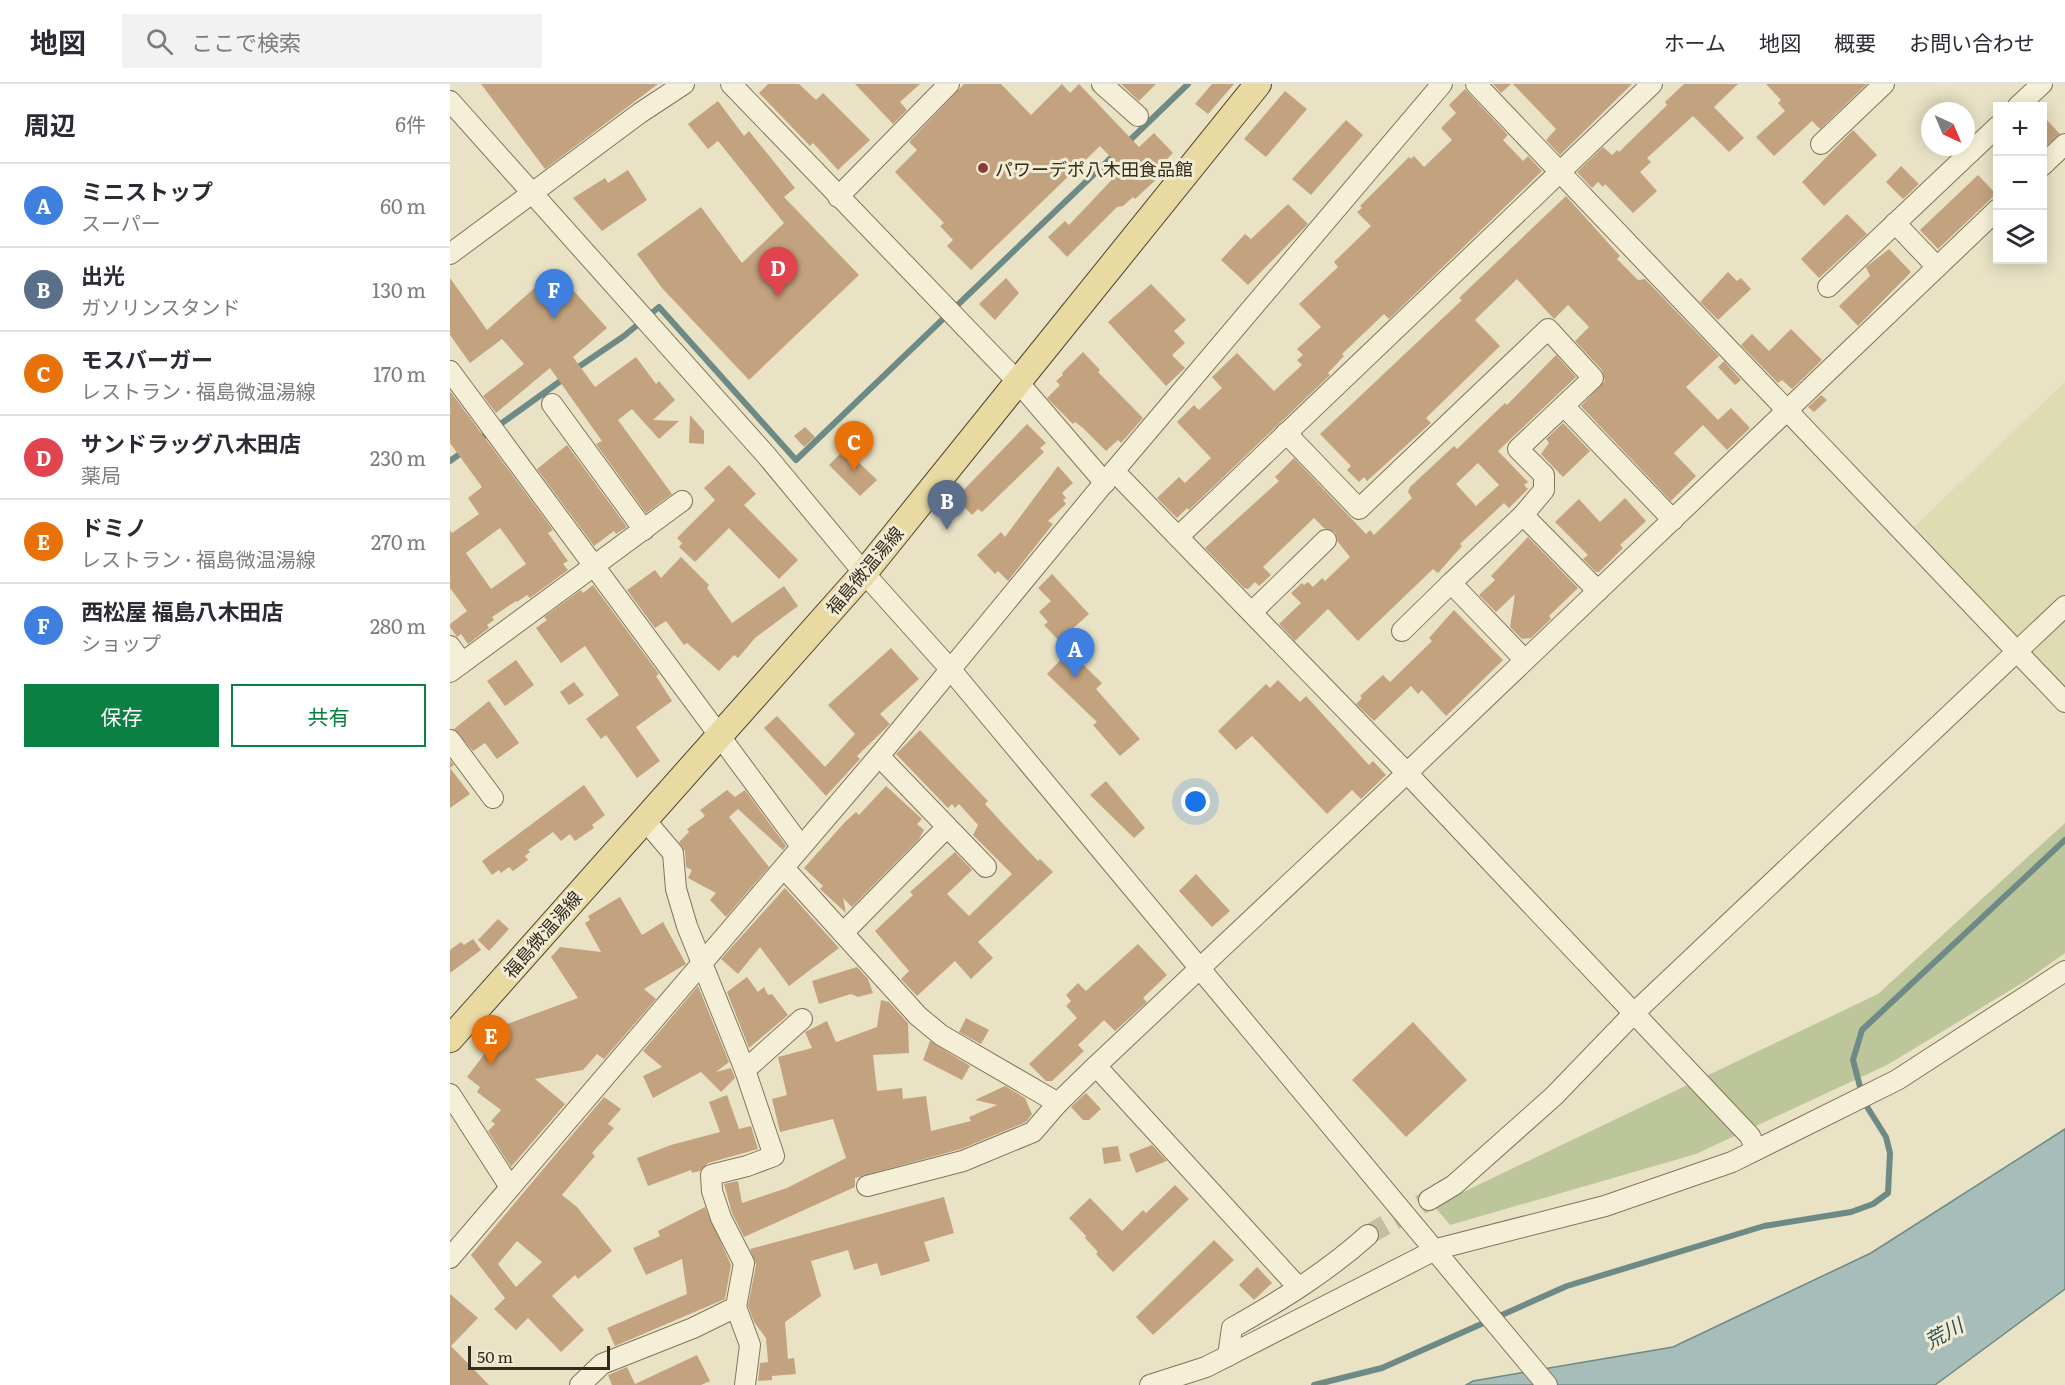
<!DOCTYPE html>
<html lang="ja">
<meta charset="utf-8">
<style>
body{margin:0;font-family:Literata,"Noto Sans JP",serif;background:#f2f2f3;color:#2b2b33}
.controls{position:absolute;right:18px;top:18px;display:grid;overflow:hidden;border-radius:0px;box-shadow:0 3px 15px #0003}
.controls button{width:54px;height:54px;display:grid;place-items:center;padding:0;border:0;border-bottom:2px solid #e1e1e2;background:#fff;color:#2b2b33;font:30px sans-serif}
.compass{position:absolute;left:1471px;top:18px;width:54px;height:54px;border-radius:50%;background:#fff;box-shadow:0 3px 15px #0003;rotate:136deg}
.scale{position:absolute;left:18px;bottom:15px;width:142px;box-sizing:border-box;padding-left:6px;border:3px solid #342b1f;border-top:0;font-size:16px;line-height:21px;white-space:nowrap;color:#342b1f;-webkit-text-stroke:4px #f1ecd4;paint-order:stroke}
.you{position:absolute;left:746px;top:718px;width:21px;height:21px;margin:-15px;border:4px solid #fff;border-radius:50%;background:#1a73e8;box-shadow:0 0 0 9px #1a73e833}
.badge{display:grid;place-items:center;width:39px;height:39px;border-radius:50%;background:#0b8043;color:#fff;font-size:20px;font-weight:700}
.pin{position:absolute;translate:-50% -50px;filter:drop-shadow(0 2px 3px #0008)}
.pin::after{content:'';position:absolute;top:32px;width:21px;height:18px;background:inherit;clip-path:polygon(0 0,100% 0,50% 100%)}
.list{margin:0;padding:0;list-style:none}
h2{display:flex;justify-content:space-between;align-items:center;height:78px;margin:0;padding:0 24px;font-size:26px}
h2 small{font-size:20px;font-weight:400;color:#7c7c81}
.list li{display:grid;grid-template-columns:39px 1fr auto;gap:18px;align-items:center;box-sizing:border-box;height:84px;padding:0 24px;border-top:2px solid #e1e1e2}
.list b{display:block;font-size:22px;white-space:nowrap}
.list p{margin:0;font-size:20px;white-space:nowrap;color:#7c7c81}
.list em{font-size:20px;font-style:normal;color:#7c7c81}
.actions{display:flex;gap:12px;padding:18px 24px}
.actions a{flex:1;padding:14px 0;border:2px solid #0b8043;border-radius:0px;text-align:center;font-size:21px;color:#0b8043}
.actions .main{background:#0b8043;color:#fff}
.icon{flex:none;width:33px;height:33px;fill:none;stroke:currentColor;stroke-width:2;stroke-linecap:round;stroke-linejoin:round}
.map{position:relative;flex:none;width:1615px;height:1301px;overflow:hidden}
header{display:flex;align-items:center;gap:36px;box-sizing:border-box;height:84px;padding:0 30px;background:#fff;border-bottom:2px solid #e1e1e2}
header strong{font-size:28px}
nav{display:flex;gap:33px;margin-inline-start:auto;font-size:21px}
.search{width:420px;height:54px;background:#f2f2f3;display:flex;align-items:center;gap:15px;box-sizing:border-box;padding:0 21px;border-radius:0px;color:#7c7c81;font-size:22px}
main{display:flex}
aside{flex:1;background:#fff}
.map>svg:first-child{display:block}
.farmland{fill:#dedcb3}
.green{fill:#bcc69a}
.water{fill:#a6bdb9;stroke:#6e8a86;stroke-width:1.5}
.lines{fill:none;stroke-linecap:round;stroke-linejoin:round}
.stream{stroke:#6e8a86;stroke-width:6}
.building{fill:#c3a37f;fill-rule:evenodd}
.minor-tunnel{stroke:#c5bda4;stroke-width:20;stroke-dasharray:20 10;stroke-linecap:butt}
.minor-casing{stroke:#82755d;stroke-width:22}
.major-casing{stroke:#504331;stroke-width:28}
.minor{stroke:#f5efd7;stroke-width:20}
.major{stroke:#e8daa1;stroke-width:26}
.poi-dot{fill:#8a3d34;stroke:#f1ecd4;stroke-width:2}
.labels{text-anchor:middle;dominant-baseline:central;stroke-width:6;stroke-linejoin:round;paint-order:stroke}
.poi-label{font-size:18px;fill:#342b1f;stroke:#f1ecd4;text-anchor:start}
.street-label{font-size:18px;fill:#342b1f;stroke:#f1ecd4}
.water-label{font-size:20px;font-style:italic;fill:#305052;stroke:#f1ecd4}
</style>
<header>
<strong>地図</strong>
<div class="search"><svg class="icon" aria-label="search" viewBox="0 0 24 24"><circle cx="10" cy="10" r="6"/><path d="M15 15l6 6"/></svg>ここで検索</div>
<nav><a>ホーム</a><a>地図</a><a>概要</a><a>お問い合わせ</a></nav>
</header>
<main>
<aside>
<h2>周辺<small>6件</small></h2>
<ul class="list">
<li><span class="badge" style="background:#3f7fe0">A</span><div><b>ミニストップ</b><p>スーパー</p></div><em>60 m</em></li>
<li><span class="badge" style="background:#5c6f8a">B</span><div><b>出光</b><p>ガソリンスタンド</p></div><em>130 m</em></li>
<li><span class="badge" style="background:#e8710a">C</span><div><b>モスバーガー</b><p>レストラン · 福島微温湯線</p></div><em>170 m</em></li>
<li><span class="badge" style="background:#e0444e">D</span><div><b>サンドラッグ八木田店</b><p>薬局</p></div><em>230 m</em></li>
<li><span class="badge" style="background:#e8710a">E</span><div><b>ドミノ</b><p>レストラン · 福島微温湯線</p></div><em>270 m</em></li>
<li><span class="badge" style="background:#3f7fe0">F</span><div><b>西松屋 福島八木田店</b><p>ショップ</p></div><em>280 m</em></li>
</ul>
<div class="actions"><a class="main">保存</a><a>共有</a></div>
</aside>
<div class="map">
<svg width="1615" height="1301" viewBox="0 0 1615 1301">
<rect width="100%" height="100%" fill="#e9e2c5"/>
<g class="farmland">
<path d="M1615,298V511L1567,556L1462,445Z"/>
<path d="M1615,533V605L1579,567Z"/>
</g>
<path class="green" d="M1615,739V869L1577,896L1437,981L1246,1070L1000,1141L984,1122L1428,910Z"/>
<path class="water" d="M1615,1045V1205L1485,1301H1016L1023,1297L1223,1263L1421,1169Z"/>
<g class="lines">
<g class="stream">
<path d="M677,59L738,0"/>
<path d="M124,286L174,252L209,223L346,376L665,70"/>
<path d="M27,357L116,293"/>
<path d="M0,377L14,367"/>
<path d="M864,1301L932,1284L1117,1202L1314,1142L1401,1128L1423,1120L1438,1109L1440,1069L1436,1053L1414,1018L1403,976L1412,946L1615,756"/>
</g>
</g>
<g class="building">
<path d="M31,0H208L95,85Z"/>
<path d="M318,0H349L366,16L373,9L420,56L388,86L363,59L360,62L309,9Z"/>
<path d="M405,0H470L450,18L457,26L443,40Z"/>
<path d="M514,0H551L581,31L612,0L620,9L629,0L689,63L704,49L723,69L704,88L709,93L685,115L683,113L673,122L667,123L617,173L598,153L615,137L619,141L672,85L650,62L521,186L497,162L503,156L490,142L494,139L445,88L467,66L459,58Z"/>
<path d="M671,0H706L689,17Z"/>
<path d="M762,0H784L758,30L745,20Z"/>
<path d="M1043,0H1061L1051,9Z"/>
<path d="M1063,0H1182L1110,71L1096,56L1106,45Z"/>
<path d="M1234,0H1288L1264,23L1294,54L1279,68L1243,32L1197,74L1201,78L1190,88L1207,107L1183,129L1155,100L1153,103L1148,98L1142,104L1127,88L1153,63L1162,71L1167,66L1169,68L1212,26L1217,21L1215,18Z"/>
<path d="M1316,0H1417L1370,45L1362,37L1324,72L1306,53L1335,27L1328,19L1331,16Z"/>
<path d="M1015,5L1058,51L1053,56L1073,77L1078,72L1092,87L939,235L934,230L892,270L894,272L878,289L880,291L739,426L737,424L727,434L707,414L729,393L735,399L761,374L727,338L744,321L749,326L772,304L762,293L787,269L824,307L852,281L847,276L853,271L847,265L871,243L849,220L888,183L884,178L921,142L907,128L912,124L910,122L959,73L961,75L964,72L974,83L1002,56L991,44L1006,29L999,21Z"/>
<path d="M835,7L857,25L816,73L794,55Z"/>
<path d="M268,17L294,52L299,47L345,104L334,113L409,191L299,296L212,204L187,170L251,123L292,179L334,139L268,57L258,65L238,40Z"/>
<path d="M1593,32L1610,50L1593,65Z"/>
<path d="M896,36L913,51L861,111L842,95Z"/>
<path d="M1403,46L1427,71L1374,122L1352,98Z"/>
<path d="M1451,82L1469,100L1453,115L1436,98Z"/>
<path d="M178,86L197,116L152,147L123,114L155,94L158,99Z"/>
<path d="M1528,91L1546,110L1488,165L1470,146Z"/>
<path d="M1116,112L1170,172L1167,175L1188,196L1195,195L1269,272L1236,303L1268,336L1281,324L1300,344L1277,366L1253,341L1224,369L1246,392L1221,417L1131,322L1155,297L1152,286L1125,257L1139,243L1118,221L1104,235L1067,195L1025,236L1050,262L976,334L981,339L917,397L914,393L909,398L897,386L901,382L870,350L1012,216L1009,214Z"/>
<path d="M838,120L858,140L798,201L771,176L795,150L801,155Z"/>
<path d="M1397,130L1417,150L1369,194L1351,175Z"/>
<path d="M1439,165L1461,188L1408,242L1389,222L1420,192L1416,183Z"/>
<path d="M105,186L157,244L123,273L145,303L186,273L206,300L209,297L225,316L203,336L229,337L209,355L182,325L168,336L222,410L196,429L146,360L152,357L100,284L46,329L33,312L74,280L52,255L20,279L0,251V194L37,246Z"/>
<path d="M1278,188L1287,197L1291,194L1301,205L1268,236L1250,218Z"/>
<path d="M556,194L569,209L545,236L529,220Z"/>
<path d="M701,200L736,236L724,247L735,259L722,271L735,284L716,302L658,238Z"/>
<path d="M1341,245L1372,276L1342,305L1332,296L1328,299L1291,261L1302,250L1319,267Z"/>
<path d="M633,268L650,286L648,288L693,334L671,359L668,356L656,367L633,344L625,338L623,340L597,314L610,301L606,297L613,291L612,289Z"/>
<path d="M1106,271L1126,293L1048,367L1078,398L1074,401L1078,405L1059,424L1054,419L1010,460L1012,462L988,489L983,485L908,557L878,525L845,557L829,540L851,519L841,509L852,499L854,501L858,498L863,503L872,494L875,497L900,473L888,458L885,448L874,444L864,434L813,483L821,491L809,502L805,498L798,505L794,504L755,464L829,397L825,393L844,374L916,450L920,446L924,451L962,414L958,408L960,403L1004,362L1007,365L1055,319L1057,321ZM1028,379L1049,401L1026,422L1006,400Z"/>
<path d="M1274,277L1291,296L1285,301L1268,283Z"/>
<path d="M0,307L103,446L98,449L118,477L113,480L118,486L80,514L77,511L67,518L66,517L42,533L44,536L37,541L39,544L18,560L11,550L7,553L0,543V540L17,527L0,504V446L2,449L29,430L18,414L32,403L0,359ZM50,444L76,480L41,505L16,469Z"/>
<path d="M1371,311L1377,316L1364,328L1358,323Z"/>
<path d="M240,331L254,347V360L239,359Z"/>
<path d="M1113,339L1140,367L1113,393L1091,370L1099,359L1096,355Z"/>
<path d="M577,340L596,359L590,364L594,368L532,428L528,425L522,431L506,414Z"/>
<path d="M355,343L365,353L354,363L344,352Z"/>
<path d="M117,361L177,443L166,450L164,447L144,462L87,385Z"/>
<path d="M395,365L427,396L410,412L379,381Z"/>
<path d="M279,381L306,410L294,421L348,476L329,495L279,444L245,478L229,463L232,459L227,454L265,416L254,404Z"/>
<path d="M608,382L623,399L612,409L616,414L613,416L616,420L598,437L603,440L558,497L548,487L545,490L527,471L551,448L555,453Z"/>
<path d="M1175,414L1196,437L1170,461L1173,464L1149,488H1146L1133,475L1138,471L1105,438L1129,415L1150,438Z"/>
<path d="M1078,453L1128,504L1099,532L1101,535L1081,554L1072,555L1060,543L1065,510L1046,528L1029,511L1045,496L1041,492Z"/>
<path d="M231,473L259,501L257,504L282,539L334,502L348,522L305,554L288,574L284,571L269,587L237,559L234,561L216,537L205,544L177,506L205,486L211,494Z"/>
<path d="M602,490L639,530L609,557L594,541L598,538L589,528L601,517L588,504Z"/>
<path d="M143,501L209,590L206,592L222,617L186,643L210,677L187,694L156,651L151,655L136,635L169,611L135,562L111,579L86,544L97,536L94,533L131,506L133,509Z"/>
<path d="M1004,526L1053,576L996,632L972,606L968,610L961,602L924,637L906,620L912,614L910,612L933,591L940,598L982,557L979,554Z"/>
<path d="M441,564L469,595L430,630L440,640L407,672L410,675L376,712L314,644L327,632L375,683L405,650L378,621Z"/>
<path d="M619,567L652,599L646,605L690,655L670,672L643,641L647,638L597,590Z"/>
<path d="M66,576L84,601L55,622L37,597Z"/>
<path d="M828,596L850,618L856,612L919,681L923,677L936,691L911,715L902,706L877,730L802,652L786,666L768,647L816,600L820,604Z"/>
<path d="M124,598L134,611L119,621L110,608Z"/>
<path d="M39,617L69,659L47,675L35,659L23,667L4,645Z"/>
<path d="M470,646L538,717L535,720L555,742L588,777L590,775L603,788L528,858L543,874L521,895L505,877L467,912L451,895L459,887L425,847L463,811L460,808L505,768L522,786L497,810L519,832L562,790L523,751L528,741L509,720L505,724L502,720L498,724L446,670Z"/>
<path d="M0,676L4,681L0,684L20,710L0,724Z"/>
<path d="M656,697L695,744L684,754L640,711Z"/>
<path d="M134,701L155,731L142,741L144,744L125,757L120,750L111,757L103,748L78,766L80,768L75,772L78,776L63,787L59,783L51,789L49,786L42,791L32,777Z"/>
<path d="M436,702L472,735L467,740L474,746L469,755L402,823L393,814L396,829L370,805L373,802L354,784L395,738L406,728L409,731Z"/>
<path d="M277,706L285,713L295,706L336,762L333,766L288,725L279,733L319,783L276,833L260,816L266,809L238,794L242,786L236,783L235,767L229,758L239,748L237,745L255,732L250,726Z"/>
<path d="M746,790L780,827L762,843L729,807Z"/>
<path d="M335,804L389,864L339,902L310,863L288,890L271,875Z"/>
<path d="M170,813L192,851L213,838L236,880L194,905L206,915L154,975L147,970L133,986L85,995L115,1020L61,1083L38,1047L45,1040L41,1037L51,1026L27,1008L30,1003L17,993L57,940L128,914L101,873L110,863L151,868L135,839L140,836L138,832Z"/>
<path d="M48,835L59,845L39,867L28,856Z"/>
<path d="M23,855L31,866L0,889V866L11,858L14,861Z"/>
<path d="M688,860L717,891L693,914L697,918L665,947L654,936L628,961L634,967L602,997H596L579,980L627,934L616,922L621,917L616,911L628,899L636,907Z"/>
<path d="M407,883L418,895L423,909L408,913L401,910L369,920L362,897Z"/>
<path d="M297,893L308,908L314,903L318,911L322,910L338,931L299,964L277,908Z"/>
<path d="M248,902L279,978L266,988L281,984L285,994L271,1008L251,988L203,1014L193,992L212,983L193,967Z"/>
<path d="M431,916L439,918L458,939L459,969L423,971L427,1007L452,1004L453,1015L476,1012L481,1047L521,1037L519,1033L547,1021L525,1016L555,1002L575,1014L582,1030L576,1038L511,1065L405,1094V1103L294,1153L282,1129L274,1100L288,1097L292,1119L337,1104L396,1074L383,1035L330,1048L322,1015L337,1011L328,973L362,964L355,948L377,937L386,958L427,943Z"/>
<path d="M516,934L539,946L531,960L509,948Z"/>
<path d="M963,938L1017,996L956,1053L902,996Z"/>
<path d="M480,957L520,982L512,996L473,976Z"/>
<path d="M636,1009L651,1025L639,1036H633L621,1023Z"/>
<path d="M277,1011L289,1045L301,1042L308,1065L258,1079L250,1087L242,1089L241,1086L198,1102L187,1074L221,1061L270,1048L259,1018Z"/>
<path d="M154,1013L171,1025L158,1040L164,1044L142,1069L145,1072L112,1111L127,1123L162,1167L128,1195L125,1191L102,1212L134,1246L111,1268L78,1234L66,1246L44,1225L55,1214L21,1171ZM67,1157L92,1178L66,1203L48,1180Z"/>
<path d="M702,1061L717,1077L686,1089L679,1070Z"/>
<path d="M668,1062L671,1077L654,1080L652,1064Z"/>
<path d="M725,1101L739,1115L663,1188L646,1170L648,1168L635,1154L636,1152L619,1134L640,1114L672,1147L693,1126L696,1129Z"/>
<path d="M494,1113L504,1149L474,1158L480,1177L431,1192L427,1179L404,1186L398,1166L361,1177L371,1212L335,1238L338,1275L344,1274L346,1290L322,1292V1296L308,1297L310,1279L318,1278L316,1254L304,1238L298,1222L306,1181L300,1165Z"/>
<path d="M255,1123L281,1181L275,1215L165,1262L157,1244L237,1210L232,1175L196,1191L183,1164L210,1152L208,1147Z"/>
<path d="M764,1156L784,1176L703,1251L686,1233Z"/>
<path d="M807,1183L822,1199L804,1216L789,1201Z"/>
<path d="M0,1210L28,1234L1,1262L39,1301H0Z"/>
<path d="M247,1271L260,1297L251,1301H162L158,1291L177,1283L185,1300Z"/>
</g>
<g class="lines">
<path class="minor-tunnel" d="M918,1151L979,1116"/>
<defs>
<g id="minor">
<path d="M281,0L568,298L655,399"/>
<path d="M652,0L688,32"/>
<path d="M1026,0L1615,618"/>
<path d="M0,17L316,371L414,489L501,586L1097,1301"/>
<path d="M1568,22L1592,0"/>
<path d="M1371,60L1434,0"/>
<path d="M1592,82L1615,60"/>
<path d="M388,113L499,0"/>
<path d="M1445,139L1487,183"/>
<path d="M0,170L190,29L234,0"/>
<path d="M1378,203L1548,42"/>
<path d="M0,287L351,762"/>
<path d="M102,320L194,446"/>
<path d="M1114,322L1223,436"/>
<path d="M836,349L909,425L1098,245L1143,294L1068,365L1094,391V406L1073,431L1001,499L1074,575"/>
<path d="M664,387L957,689L646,982L848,1203"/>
<path d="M1073,431L1148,507"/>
<path d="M728,453L1202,0"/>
<path d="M802,528L876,456"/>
<path d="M952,547L1001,499"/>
<path d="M0,562L12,579"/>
<path d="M0,588L232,417"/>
<path d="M0,656L43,714"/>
<path d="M429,672L536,783"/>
<path d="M194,735L223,769L226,805L237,842L295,986L324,1072L297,1082L261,1091L262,1107L271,1134L294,1179L286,1223"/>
<path d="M334,784L468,932L491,951L608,1019L646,982"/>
<path d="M393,849L497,743"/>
<path d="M295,986L352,935"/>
<path d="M0,1010L60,1103"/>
<path d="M1306,1066L1300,1052L957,689L1548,125"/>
<path d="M417,1102L513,1077L583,1048L608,1019"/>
<path d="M979,1116L1004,1101L1104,1012L1183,930L1615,522"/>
<path d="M0,1174L429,672L664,387L992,0"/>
<path d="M778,1272L782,1244C830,1217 877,1188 918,1151"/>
<path d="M130,1301L152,1280L243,1244L286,1223L300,1261L295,1301"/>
<path d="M700,1301L756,1283L987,1165L1155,1122L1282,1078L1447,996L1615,887"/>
</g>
<path id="major" d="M0,955L414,489L808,0"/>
</defs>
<use href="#minor" class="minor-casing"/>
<use href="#major" class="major-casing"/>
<use href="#minor" class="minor"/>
<use href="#major" class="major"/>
</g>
<circle class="poi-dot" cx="533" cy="84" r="6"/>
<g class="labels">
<g class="poi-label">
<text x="545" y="84">パワーデポ八木田食品館</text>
</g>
<g class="street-label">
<text transform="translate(414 486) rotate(-50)">福島微温湯線</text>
<text transform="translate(92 850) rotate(-49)">福島微温湯線</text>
</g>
<g class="water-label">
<text transform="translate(1493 1248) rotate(-29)">荒川</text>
</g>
</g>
</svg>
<div class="controls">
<button>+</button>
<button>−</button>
<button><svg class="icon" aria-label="layers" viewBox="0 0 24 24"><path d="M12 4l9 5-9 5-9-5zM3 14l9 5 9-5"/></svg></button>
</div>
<svg class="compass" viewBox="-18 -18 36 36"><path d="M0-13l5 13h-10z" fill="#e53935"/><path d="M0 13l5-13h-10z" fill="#7c7c81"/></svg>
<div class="scale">50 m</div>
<div class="you"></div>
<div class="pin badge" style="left:625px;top:594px;background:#3f7fe0">A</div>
<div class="pin badge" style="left:497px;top:446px;background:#5c6f8a">B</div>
<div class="pin badge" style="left:404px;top:387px;background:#e8710a">C</div>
<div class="pin badge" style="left:328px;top:213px;background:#e0444e">D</div>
<div class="pin badge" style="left:41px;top:981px;background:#e8710a">E</div>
<div class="pin badge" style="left:104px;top:235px;background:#3f7fe0">F</div>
</div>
</main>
